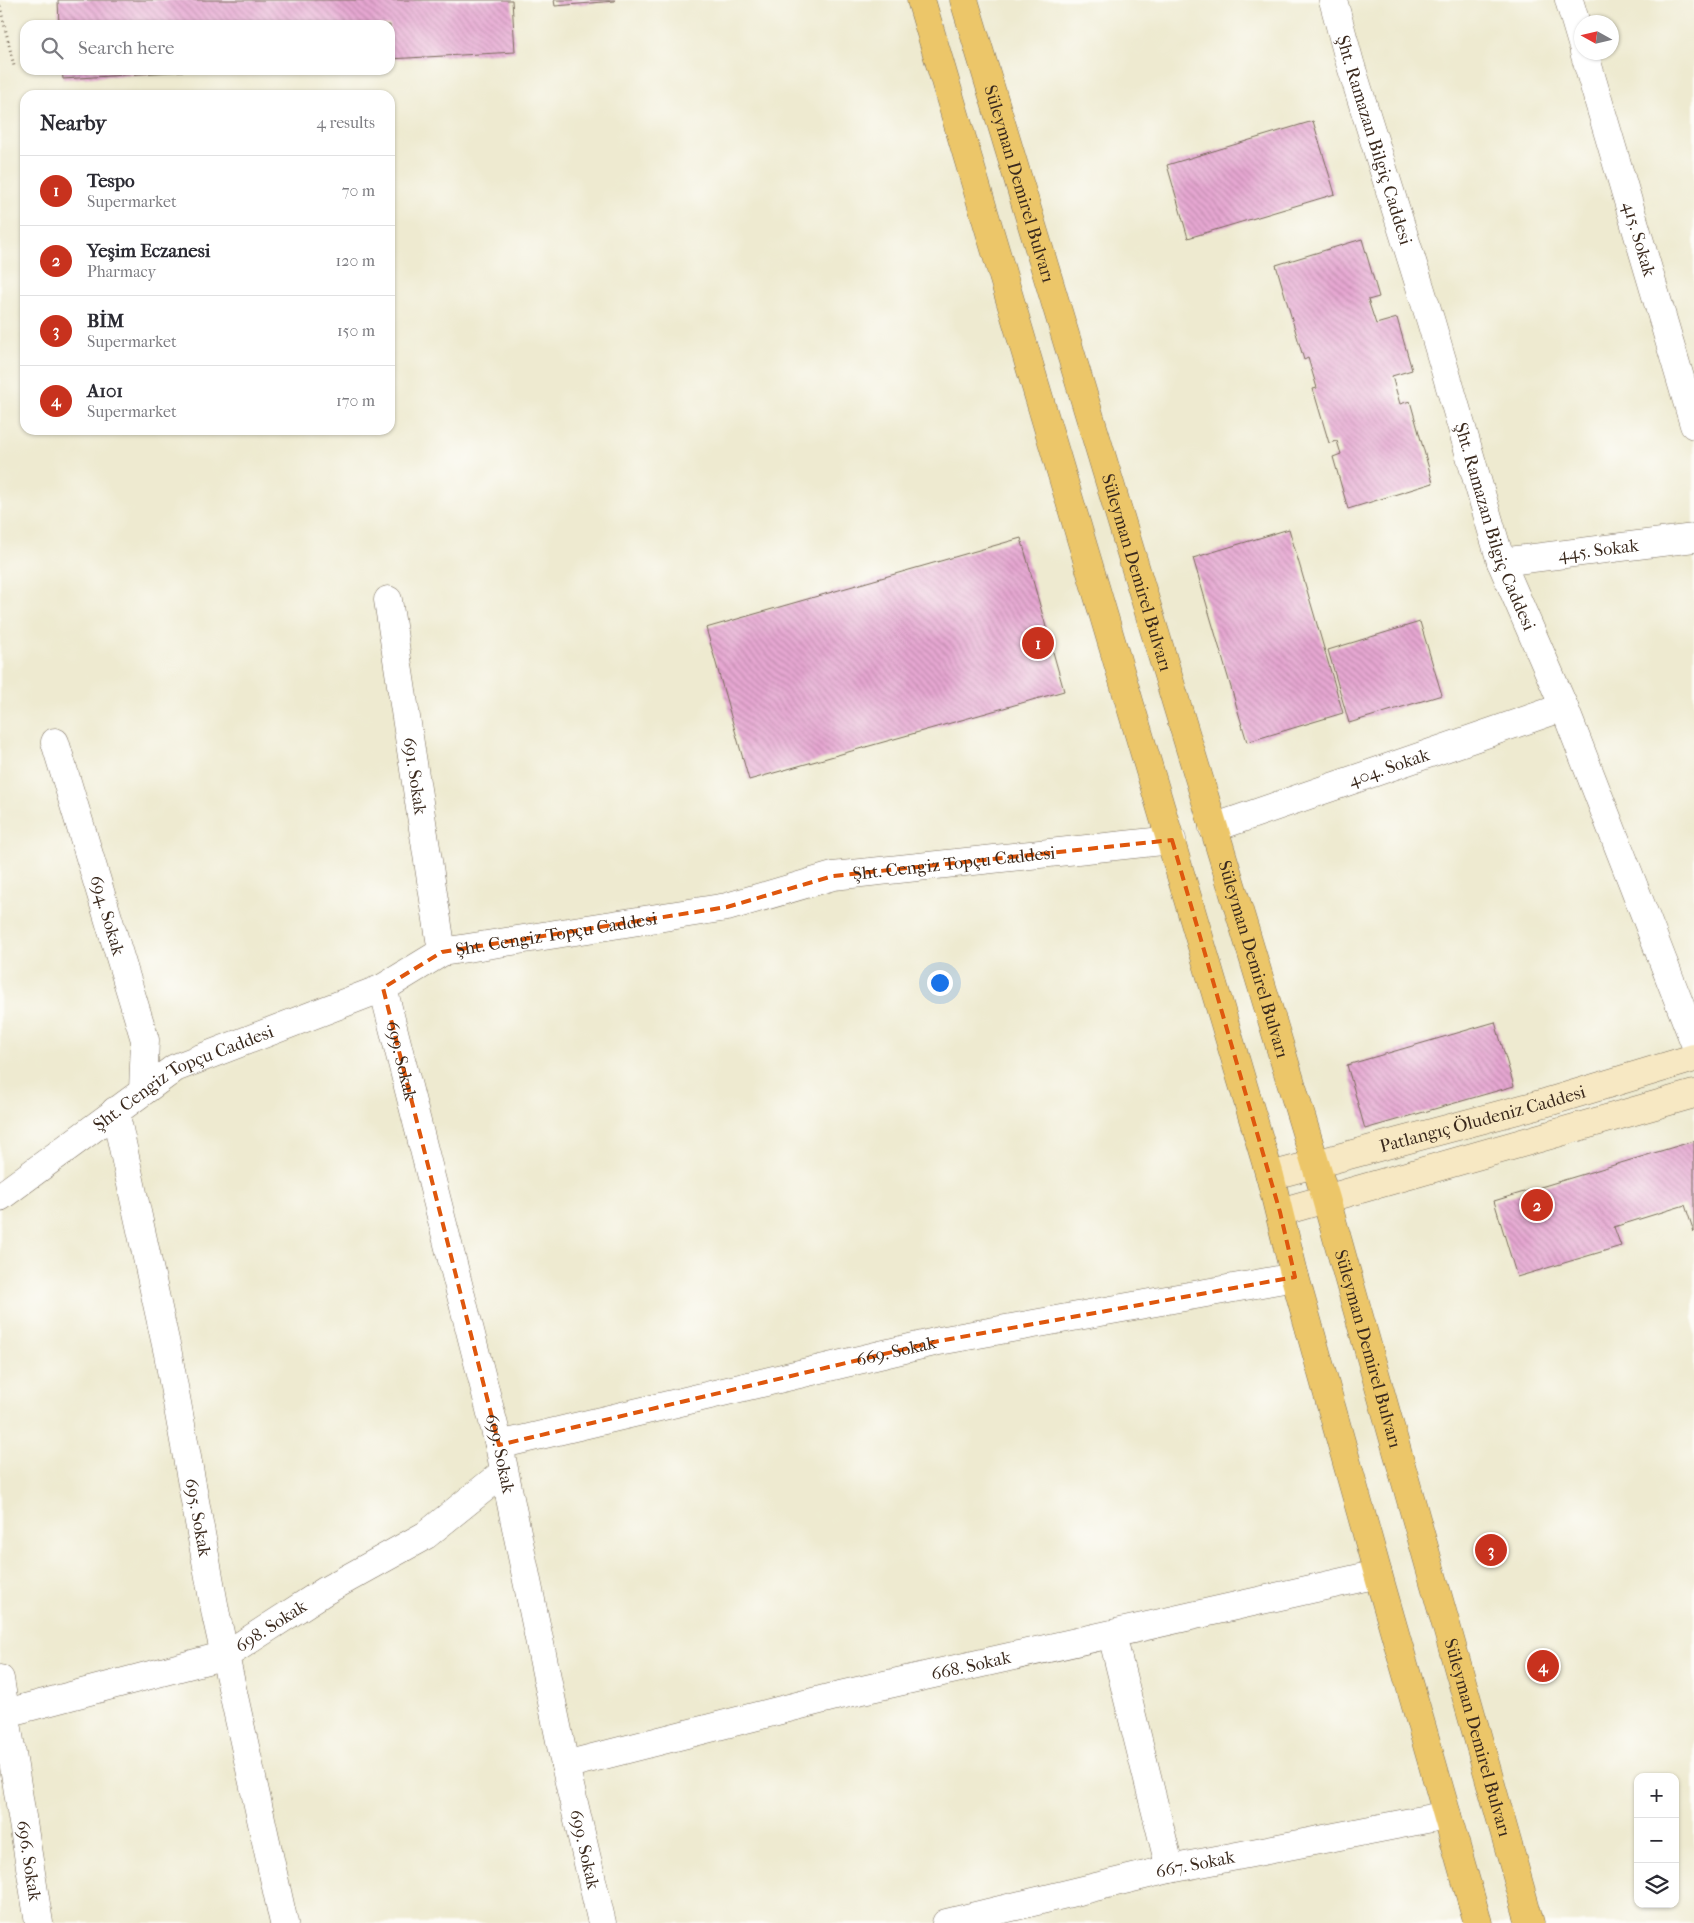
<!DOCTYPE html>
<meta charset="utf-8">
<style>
body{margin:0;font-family:"IM FELL French Canon",serif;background:#f7f7f7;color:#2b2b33}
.controls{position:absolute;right:15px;bottom:15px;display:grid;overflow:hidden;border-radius:10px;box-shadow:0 1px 4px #0004}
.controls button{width:45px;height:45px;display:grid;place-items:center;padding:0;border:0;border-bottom:1px solid #e1e1e2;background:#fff;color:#2b2b33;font:25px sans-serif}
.compass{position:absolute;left:1574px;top:15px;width:45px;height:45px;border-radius:50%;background:#fff;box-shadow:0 1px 4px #0004;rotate:278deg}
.you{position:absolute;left:939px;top:982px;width:18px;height:18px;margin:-12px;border:4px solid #fff;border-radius:50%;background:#1a73e8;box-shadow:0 0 0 8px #1a73e833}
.badge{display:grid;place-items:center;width:32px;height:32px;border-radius:50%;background:#c8321e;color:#fff;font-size:16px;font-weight:700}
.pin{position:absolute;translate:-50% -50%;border:2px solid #fff;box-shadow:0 1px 5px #0006}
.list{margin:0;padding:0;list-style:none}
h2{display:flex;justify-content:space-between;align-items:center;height:65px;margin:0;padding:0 20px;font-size:21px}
h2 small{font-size:16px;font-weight:400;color:#7c7c81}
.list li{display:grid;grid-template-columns:32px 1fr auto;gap:15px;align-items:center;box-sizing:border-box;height:70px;padding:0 20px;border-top:1px solid #e1e1e2}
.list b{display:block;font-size:19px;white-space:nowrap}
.list p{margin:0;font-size:16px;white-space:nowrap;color:#7c7c81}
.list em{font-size:16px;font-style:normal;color:#7c7c81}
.icon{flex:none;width:28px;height:28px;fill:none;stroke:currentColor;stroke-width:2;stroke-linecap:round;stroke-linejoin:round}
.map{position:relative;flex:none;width:1694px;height:1923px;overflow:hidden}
.search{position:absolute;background:#fff;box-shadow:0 1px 4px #0004;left:20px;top:20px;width:375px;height:55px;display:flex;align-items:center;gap:12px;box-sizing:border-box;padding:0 18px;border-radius:15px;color:#7c7c81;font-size:19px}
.panel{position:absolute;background:#fff;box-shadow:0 1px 4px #0004;left:20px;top:90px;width:375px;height:345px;border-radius:15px}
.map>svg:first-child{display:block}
.building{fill:url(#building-back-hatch)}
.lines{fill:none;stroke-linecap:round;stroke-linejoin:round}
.minor-casing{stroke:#7a6d5c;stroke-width:29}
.tertiary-casing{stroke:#7a6d5c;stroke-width:29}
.secondary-casing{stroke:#7a6d5c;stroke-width:29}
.primary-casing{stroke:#7a6d5c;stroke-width:29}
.path{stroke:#7a6d5c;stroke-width:3;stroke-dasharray:1 4;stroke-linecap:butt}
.minor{stroke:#fff;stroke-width:28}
.tertiary{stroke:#fff;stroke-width:28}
.secondary{stroke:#f7e8c3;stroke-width:28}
.primary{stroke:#ecc669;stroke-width:28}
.marked{fill:none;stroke:#df570d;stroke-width:4;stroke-dasharray:10 6;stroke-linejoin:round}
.labels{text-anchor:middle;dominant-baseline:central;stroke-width:5;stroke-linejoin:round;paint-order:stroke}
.street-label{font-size:18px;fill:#3b2a1e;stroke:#fdfcf7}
</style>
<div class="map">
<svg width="1694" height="1923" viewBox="0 0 1694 1923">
<defs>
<pattern id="building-back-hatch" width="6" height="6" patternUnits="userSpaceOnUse" patternTransform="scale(1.25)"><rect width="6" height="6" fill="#e6a7d2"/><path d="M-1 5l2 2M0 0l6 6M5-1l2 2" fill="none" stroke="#bc88aa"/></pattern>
</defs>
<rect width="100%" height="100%" fill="#fdfcf7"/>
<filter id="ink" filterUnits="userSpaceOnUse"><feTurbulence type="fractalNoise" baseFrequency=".02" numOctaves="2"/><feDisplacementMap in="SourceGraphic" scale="10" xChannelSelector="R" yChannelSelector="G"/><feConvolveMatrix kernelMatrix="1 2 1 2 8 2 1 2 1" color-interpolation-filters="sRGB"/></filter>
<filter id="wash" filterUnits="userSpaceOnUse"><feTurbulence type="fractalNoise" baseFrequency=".0096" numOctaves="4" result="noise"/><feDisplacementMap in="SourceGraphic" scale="20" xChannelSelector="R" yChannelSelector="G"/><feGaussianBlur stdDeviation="1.12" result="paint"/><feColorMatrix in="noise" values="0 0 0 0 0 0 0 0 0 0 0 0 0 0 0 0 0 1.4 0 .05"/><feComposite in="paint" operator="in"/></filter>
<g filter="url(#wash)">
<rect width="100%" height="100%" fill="#eeead0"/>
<g id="blocks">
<g class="building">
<path d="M58,0H512L515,52L390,59V25H59Z"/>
<path d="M554,0H615V1L555,6Z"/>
<path d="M62,70H187V71L63,79Z"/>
<path d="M1313,121L1335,194L1188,238L1167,165Z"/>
<path d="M1362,239L1379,297L1368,300L1376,324L1397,318L1412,370L1392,376L1400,404L1410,401L1433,483L1348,509L1333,457L1341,454L1337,441L1329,443L1313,389L1317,388L1308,358L1304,360L1276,265Z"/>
<path d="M1289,529L1343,713L1247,742L1193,558Z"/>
<path d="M1021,538L1064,691L749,780L706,628Z"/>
<path d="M1420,622L1442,695L1349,723L1328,650Z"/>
<path d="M1495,1022L1514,1086L1365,1129L1347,1065Z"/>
<path d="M1694,1141V1232L1685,1205L1614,1227L1621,1246L1517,1277L1494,1201Z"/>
</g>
</g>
</g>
<g filter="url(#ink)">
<use href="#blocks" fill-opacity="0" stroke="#7a6d5c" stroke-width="1"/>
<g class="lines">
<defs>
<g id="minor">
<path id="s1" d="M1333,0L1350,63L1431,322L1501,562L1564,707L1694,1041"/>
<path d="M1569,0L1582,44"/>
<path id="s2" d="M1584,52L1694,425"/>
<path id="s3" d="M1501,562L1694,538"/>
<path id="s4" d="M388,600L442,952"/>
<path id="s5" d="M55,742L145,1040L143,1091"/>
<path id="s6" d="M1213,828L1564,707"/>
<path id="s7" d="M383,988L499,1445L565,1765L602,1923"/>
<path id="s8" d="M115,1111L168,1354L216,1615L284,1923"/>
<path id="s9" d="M499,1445L939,1341L1295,1277"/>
<path d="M1112,1635L1170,1869"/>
<path id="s10" d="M0,1679L39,1923"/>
<path id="s11" d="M6,1713L226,1655L325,1591L426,1535L504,1472"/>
<path id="s12" d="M565,1765L840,1695L1378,1574"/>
<path id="s13" d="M946,1923L1170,1869L1447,1815"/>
</g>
<g id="tertiary">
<path id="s14" d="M0,1197L175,1068L383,988L442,952L727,907L833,876L1172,840"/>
</g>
<g id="secondary">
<path id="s15" d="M1270,1176L1548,1102L1694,1058"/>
<path d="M1280,1212L1694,1094"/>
</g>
<g id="primary">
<path d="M921,0L1270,1176L1295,1277L1378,1574L1478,1923"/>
<path id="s16" d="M964,0L1326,1199L1530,1923"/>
</g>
</defs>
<use href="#minor" class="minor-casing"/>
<use href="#tertiary" class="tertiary-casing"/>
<use href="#secondary" class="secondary-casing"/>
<use href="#primary" class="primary-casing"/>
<path class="path" d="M0,6L14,66"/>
<use href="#minor" class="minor"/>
<use href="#tertiary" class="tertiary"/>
<use href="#secondary" class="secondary"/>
<use href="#primary" class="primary"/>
</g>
</g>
<path class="marked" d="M1172,840L1280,1212L1295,1277L939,1341L499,1445L383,988L442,952L727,907L833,876Z"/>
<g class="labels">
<g class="street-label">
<text stroke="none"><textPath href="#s1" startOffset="146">Şht. Ramazan Bilgiç Caddesi</textPath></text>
<text stroke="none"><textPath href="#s16" startOffset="192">Süleyman Demirel Bulvarı</textPath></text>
<text stroke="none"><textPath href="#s2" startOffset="195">415. Sokak</textPath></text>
<text stroke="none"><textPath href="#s1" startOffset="551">Şht. Ramazan Bilgiç Caddesi</textPath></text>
<text stroke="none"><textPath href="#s3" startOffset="98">445. Sokak</textPath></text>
<text stroke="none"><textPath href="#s16" startOffset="598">Süleyman Demirel Bulvarı</textPath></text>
<text stroke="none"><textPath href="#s6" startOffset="186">404. Sokak</textPath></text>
<text stroke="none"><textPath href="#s4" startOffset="178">691. Sokak</textPath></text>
<text stroke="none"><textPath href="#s14" startOffset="1030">Şht. Cengiz Topçu Caddesi</textPath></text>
<text stroke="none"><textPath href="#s5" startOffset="181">694. Sokak</textPath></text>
<text stroke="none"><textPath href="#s14" startOffset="625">Şht. Cengiz Topçu Caddesi</textPath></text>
<text stroke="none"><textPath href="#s16" startOffset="1002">Süleyman Demirel Bulvarı</textPath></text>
<text stroke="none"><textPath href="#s7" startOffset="75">699. Sokak</textPath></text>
<text stroke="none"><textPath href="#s14" startOffset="220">Şht. Cengiz Topçu Caddesi</textPath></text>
<text stroke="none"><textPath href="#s15" startOffset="220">Patlangıç Öludeniz Caddesi</textPath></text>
<text stroke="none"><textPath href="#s16" startOffset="1408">Süleyman Demirel Bulvarı</textPath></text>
<text stroke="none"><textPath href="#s9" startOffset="408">669. Sokak</textPath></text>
<text stroke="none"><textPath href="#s7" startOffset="480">699. Sokak</textPath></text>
<text stroke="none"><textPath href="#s8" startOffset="415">695. Sokak</textPath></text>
<text stroke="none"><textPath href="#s11" startOffset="281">698. Sokak</textPath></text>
<text stroke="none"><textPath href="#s12" startOffset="418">668. Sokak</textPath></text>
<text stroke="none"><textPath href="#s16" startOffset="1812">Süleyman Demirel Bulvarı</textPath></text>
<text stroke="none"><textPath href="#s7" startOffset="885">699. Sokak</textPath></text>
<text stroke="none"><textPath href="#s10" startOffset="184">696. Sokak</textPath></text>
<text stroke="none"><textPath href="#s13" startOffset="256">667. Sokak</textPath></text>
</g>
</g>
</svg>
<div class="controls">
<button>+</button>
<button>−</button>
<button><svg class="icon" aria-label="layers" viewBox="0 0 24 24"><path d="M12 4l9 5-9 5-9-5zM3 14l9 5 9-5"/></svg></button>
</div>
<svg class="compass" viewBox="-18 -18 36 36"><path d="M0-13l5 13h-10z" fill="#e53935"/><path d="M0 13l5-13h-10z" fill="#7c7c81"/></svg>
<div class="you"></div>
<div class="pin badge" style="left:1038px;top:643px">1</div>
<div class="pin badge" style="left:1537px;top:1205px">2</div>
<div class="pin badge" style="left:1491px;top:1550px">3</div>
<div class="pin badge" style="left:1543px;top:1666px">4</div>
<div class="search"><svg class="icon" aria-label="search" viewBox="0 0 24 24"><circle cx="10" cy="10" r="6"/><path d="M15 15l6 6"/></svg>Search here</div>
<section class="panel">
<h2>Nearby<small>4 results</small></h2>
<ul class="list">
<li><span class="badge">1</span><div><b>Tespo</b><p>Supermarket</p></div><em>70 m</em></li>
<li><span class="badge">2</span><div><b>Yeşim Eczanesi</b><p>Pharmacy</p></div><em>120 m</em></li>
<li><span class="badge">3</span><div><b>BİM</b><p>Supermarket</p></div><em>150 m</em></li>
<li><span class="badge">4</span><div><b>A101</b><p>Supermarket</p></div><em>170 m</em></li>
</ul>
</section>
</div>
